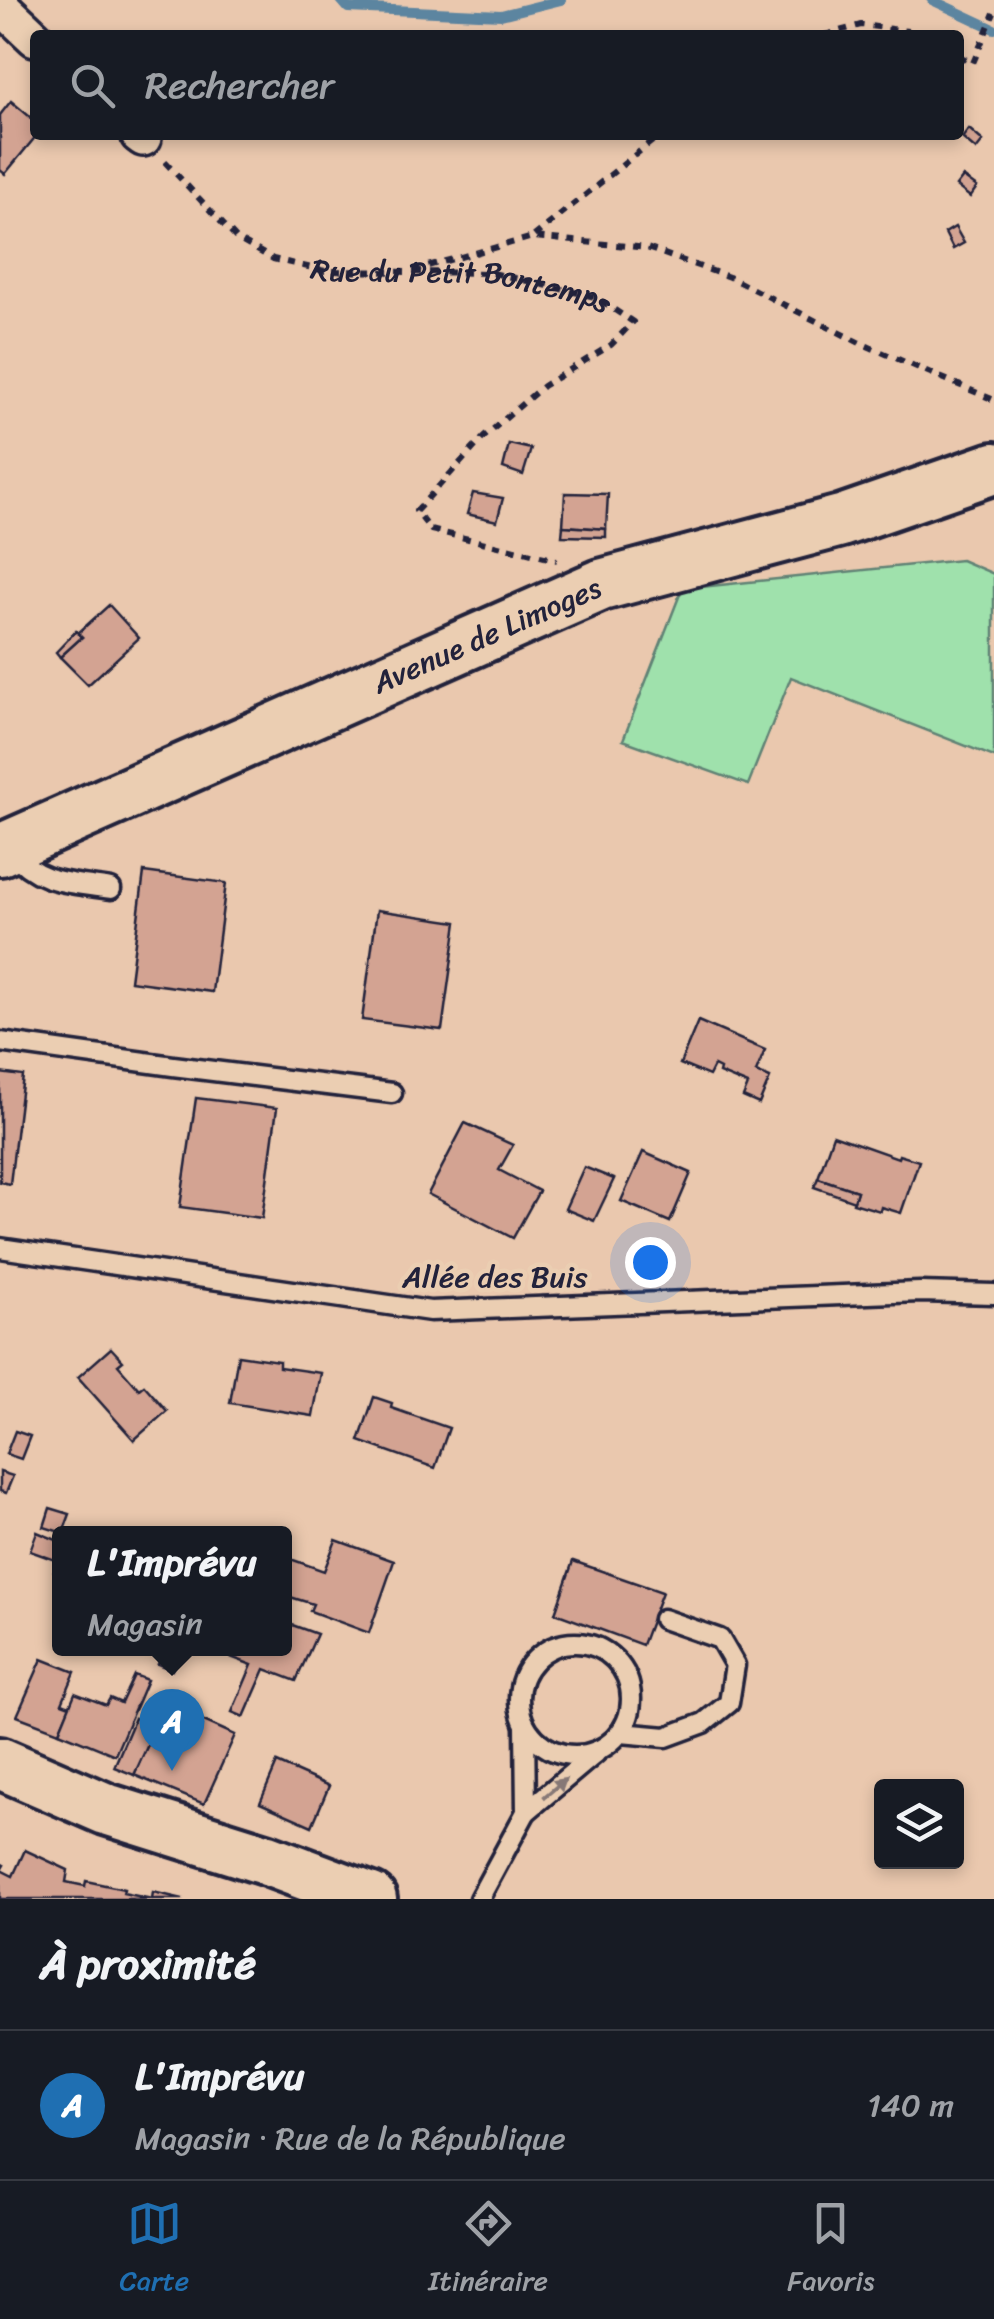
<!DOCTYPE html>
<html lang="fr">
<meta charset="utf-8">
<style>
body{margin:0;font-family:Sriracha,sans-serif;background:#242831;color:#f1f3f6}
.controls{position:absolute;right:30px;bottom:30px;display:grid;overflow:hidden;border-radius:10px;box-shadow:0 5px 15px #0003}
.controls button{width:90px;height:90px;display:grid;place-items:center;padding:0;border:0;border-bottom:2px solid #363941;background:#171b24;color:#f1f3f6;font:50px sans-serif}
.you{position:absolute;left:650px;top:1262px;width:35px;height:35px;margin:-25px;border:8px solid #fff;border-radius:50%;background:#1a73e8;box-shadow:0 0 0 15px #1a73e833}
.badge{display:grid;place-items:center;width:65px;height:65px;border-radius:50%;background:#1f6fb2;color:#fff;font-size:32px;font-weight:700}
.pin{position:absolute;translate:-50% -82px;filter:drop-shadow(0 2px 5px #0008)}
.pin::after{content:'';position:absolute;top:52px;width:35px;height:30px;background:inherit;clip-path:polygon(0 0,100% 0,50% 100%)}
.popup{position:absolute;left:52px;top:1526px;width:240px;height:130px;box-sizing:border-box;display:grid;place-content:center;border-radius:10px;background:#171b24;filter:drop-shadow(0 2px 8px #0005);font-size:32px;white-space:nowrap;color:#9ea1a6}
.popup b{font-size:38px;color:#f1f3f6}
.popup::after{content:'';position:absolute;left:50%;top:100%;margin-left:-20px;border:20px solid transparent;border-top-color:#171b24}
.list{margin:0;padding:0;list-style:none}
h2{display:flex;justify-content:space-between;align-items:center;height:130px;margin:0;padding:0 40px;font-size:42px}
h2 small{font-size:32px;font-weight:400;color:#9ea1a6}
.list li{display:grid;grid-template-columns:65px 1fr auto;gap:30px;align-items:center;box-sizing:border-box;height:150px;padding:0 40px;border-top:2px solid #363941}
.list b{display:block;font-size:38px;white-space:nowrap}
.list p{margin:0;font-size:32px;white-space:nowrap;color:#9ea1a6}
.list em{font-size:32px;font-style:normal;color:#9ea1a6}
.icon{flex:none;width:55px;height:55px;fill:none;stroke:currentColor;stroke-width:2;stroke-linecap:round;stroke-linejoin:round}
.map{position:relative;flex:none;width:994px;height:1899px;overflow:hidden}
.search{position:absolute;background:#171b24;box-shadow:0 5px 15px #0003;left:30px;right:30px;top:30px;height:110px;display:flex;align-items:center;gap:25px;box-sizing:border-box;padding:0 35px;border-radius:10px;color:#9ea1a6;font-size:38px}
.sheet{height:280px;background:#171b24}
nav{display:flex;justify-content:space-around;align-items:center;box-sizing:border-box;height:140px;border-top:2px solid #363941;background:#171b24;font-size:28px;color:#9ea1a6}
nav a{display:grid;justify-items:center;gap:5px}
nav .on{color:#1f6fb2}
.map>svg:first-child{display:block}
.green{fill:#9fe1ac;stroke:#608274;stroke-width:2.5}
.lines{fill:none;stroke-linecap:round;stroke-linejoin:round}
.stream{stroke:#5c85a0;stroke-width:10}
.building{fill:#d3a392;stroke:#22223b;stroke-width:2.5}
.lane-casing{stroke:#22223b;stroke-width:25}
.street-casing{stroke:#22223b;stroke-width:42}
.secondary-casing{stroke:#22223b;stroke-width:58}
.path{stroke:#22223b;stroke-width:6;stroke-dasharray:8 8;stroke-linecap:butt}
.lane{stroke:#ebceb2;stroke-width:18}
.street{stroke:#ebceb2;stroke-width:35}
.secondary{stroke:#ebceb2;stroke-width:50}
.oneway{fill:#867876}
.labels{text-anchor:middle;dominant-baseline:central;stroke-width:9;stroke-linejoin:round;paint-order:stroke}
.street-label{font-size:30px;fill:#22223b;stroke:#ebceb2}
</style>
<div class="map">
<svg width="994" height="1899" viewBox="0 0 994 1899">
<rect width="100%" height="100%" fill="#eac8ae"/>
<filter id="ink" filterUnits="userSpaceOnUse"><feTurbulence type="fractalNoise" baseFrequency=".01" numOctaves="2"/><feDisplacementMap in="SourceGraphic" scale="20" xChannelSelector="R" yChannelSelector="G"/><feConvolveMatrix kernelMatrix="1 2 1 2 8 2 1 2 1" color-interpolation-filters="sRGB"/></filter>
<g filter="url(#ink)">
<path class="green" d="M961,560L994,574V757L791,677L748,785L623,740L682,589Z"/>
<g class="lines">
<g class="stream">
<path d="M341,0L348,8L501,15L561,0"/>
<path d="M932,0L994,29"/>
</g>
</g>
<g class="building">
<path d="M11,101L35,121V135H37L5,174L0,170V115Z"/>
<path d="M969,129L983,141L976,150L962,138Z"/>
<path d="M963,177L977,187L970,197L956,186Z"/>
<path d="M955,227L964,243L953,249L945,233Z"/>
<path d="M509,444L531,449L523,475L503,468Z"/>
<path d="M473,493L503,498L497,521L467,514Z"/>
<path d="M565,493L608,494L606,529L563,526Z"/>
<path d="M563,526L606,529V537L562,536Z"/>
<path d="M109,605L139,638L88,685L60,657L82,637L78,633Z"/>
<path d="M76,631L82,637L60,657L56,652Z"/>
<path d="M144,872L226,883L212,992L130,981Z"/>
<path d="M377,910L457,922L442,1030L362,1020Z"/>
<path d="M698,1021L765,1050L756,1072L770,1078L759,1104L743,1097L748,1085L719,1073L720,1069L714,1066L709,1076L680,1064Z"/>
<path d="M0,1073L23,1076L10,1184L0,1182Z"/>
<path d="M196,1098L277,1108L262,1218L180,1207Z"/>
<path d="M465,1123L513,1145L499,1170L539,1191L513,1238L428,1194Z"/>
<path d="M833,1135L898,1158L899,1155L919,1161L901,1213L881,1207L880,1211L853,1203L857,1191L818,1178Z"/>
<path d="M643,1152L691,1173L670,1222L621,1201Z"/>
<path d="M584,1167L614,1179L594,1221L565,1209Z"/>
<path d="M818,1178L857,1191L854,1201L814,1187Z"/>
<path d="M111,1348L123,1361L118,1365L139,1389L144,1385L167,1411L134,1440L78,1377Z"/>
<path d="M238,1355L279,1361V1367L321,1373L313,1416L230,1403Z"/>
<path d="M374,1397L392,1403L391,1408L449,1428L435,1468L359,1441Z"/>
<path d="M15,1431L30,1436L21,1459L6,1454Z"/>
<path d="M0,1472L13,1476L6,1493L0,1491Z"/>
<path d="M50,1508L70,1514L63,1533L44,1527Z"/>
<path d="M37,1532L59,1541V1573L54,1571L58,1561L30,1551Z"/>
<path d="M336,1540L394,1561L369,1633L310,1611L313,1604L284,1595L285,1557L324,1571Z"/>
<path d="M573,1561L662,1592L642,1645L555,1613Z"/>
<path d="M284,1622L317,1634L296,1681L265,1669L244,1717L232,1712L252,1665L207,1648H284Z"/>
<path d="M165,1648H182L172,1670L158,1664Z"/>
<path d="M42,1659L75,1672L62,1703L70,1706L59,1732L17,1716Z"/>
<path d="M134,1675L147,1680L115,1755L59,1732L75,1693L106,1705L110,1698L121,1703Z"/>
<path d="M166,1704L235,1735L204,1804L134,1775Z"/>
<path d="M135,1718L156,1727L134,1775L114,1767Z"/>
<path d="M277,1763L329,1786L312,1826L260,1803Z"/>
<path d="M25,1850L68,1870L66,1882L85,1886L86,1881L124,1889L123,1893L152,1899L153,1892L183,1899H0V1863L4,1865L1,1870L13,1876Z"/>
</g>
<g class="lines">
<defs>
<g id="lane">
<path d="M11,851C39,885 70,882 111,889"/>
<path d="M0,1042L173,1066L392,1093"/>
<path d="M0,1248L430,1311L920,1292L994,1294"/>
<circle cx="575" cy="1699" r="56"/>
<path d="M525,1725L526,1812L596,1753"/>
<path d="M621,1733L666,1737L704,1723L729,1703L735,1665L720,1639L663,1619"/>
<path d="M479,1899L526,1812"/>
</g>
<g id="street">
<path d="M0,5L35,38"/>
<path d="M139,135L143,138"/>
</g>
<g id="secondary">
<path id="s2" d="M0,850L601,585L841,521L994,468"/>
<path d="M0,1763L106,1809L265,1859L371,1899"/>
</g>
</defs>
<use href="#lane" class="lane-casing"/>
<use href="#street" class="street-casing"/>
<use href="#secondary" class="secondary-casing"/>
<g class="path">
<path d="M825,35L861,25L908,31L916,35"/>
<path d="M959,56L973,63L994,13"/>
<path id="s1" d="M165,162L237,239L273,259L325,271L493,273L595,297L633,322L611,345L543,386L484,437L416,511L431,530L557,560"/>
<path d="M534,236L660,135"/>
<path d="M413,270L533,237L647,248L729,277L858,342L994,400"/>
</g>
<use href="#lane" class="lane"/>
<use href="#street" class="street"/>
<use href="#secondary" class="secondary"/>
</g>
<defs><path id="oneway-solid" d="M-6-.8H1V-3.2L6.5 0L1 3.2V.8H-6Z" transform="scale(2.5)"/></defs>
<use class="oneway" href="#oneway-solid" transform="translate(555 1788) rotate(-40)"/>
</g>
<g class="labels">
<g class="street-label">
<text stroke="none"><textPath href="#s1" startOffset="338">Rue du Petit Bontemps</textPath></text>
<text stroke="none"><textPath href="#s2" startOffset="532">Avenue de Limoges</textPath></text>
<text x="495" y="1277">Allée des Buis</text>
</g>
</g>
</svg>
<div class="controls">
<button><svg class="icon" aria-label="layers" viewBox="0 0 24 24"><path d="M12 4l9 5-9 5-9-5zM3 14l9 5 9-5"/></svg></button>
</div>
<div class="you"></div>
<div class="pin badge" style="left:172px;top:1771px">A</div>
<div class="popup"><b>L'Imprévu</b>Magasin</div>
<div class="search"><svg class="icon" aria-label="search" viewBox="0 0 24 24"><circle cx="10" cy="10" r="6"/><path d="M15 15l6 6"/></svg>Rechercher</div>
</div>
<section class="sheet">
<h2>À proximité<small></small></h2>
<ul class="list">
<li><span class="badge">A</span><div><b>L'Imprévu</b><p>Magasin · Rue de la République</p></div><em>140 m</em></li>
</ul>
</section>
<nav>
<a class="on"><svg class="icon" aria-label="map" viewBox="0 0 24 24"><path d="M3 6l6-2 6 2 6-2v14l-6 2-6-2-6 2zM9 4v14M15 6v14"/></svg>Carte</a>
<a><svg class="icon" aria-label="directions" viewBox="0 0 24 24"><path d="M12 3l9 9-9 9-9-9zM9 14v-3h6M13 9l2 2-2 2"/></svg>Itinéraire</a>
<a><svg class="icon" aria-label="saved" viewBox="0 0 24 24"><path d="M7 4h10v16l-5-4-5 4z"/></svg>Favoris</a>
</nav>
